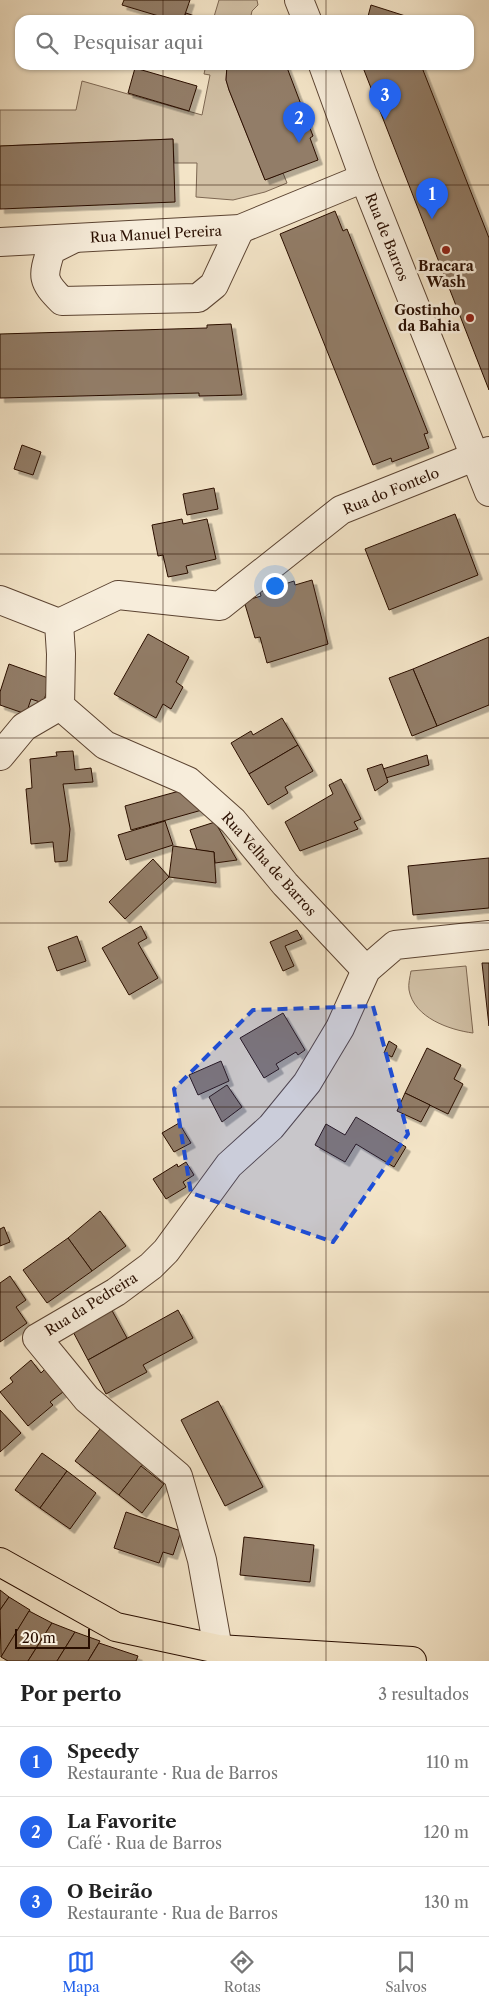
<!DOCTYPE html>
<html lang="pt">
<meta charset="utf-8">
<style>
body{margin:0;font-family:"Libre Caslon Text",serif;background:#f2f2f2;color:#222}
.scale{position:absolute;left:15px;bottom:12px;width:75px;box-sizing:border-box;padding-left:5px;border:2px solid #290e00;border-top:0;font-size:14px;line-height:18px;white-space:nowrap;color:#290e00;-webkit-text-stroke:4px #f7eddb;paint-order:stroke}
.you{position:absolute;left:274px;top:585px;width:18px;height:18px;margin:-12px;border:4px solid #fff;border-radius:50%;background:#1a73e8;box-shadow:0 0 0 8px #1a73e833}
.badge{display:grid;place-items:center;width:32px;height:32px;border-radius:50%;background:#2563eb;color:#fff;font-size:16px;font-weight:700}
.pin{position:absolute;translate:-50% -41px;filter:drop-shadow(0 1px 2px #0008)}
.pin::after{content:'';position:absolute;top:26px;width:18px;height:15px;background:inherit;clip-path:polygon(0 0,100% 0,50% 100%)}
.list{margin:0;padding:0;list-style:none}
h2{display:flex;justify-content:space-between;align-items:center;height:65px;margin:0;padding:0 20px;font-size:21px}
h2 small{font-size:16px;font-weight:400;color:#767676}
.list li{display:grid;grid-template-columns:32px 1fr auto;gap:15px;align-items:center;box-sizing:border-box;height:70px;padding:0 20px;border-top:1px solid #e0e0e0}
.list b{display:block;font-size:19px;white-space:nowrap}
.list p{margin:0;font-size:16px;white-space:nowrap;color:#767676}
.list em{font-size:16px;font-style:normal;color:#767676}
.icon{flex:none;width:28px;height:28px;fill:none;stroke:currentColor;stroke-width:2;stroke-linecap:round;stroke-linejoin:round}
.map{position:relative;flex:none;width:489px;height:1661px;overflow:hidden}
.search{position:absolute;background:#fff;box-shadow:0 1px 4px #0004;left:15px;right:15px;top:15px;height:55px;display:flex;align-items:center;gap:12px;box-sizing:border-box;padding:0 18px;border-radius:15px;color:#767676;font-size:19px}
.sheet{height:275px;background:#fff}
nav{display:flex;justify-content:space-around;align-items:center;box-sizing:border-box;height:70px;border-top:1px solid #e0e0e0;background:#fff;font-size:14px;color:#767676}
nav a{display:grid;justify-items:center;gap:2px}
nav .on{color:#2563eb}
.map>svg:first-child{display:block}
.green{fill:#d1c0a5;stroke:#7d6752}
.building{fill:#927d67;stroke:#290e00;filter:url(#shadow)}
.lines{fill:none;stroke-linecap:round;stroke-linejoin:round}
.minor-casing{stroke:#5c4432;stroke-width:30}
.major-casing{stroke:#290e00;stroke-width:30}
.minor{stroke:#f7eddb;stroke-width:28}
.major{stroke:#f3e4c7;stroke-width:28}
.marked{fill:#1d4ed8;fill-opacity:0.2;stroke:#1d4ed8;stroke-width:4;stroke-dasharray:10 6;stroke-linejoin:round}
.grid{fill:none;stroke:#290e00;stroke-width:1;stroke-opacity:0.55}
.poi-dot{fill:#8f2418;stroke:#f7eddb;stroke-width:2}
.labels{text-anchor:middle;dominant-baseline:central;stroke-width:5;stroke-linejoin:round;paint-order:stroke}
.street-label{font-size:14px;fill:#290e00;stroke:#f7eddb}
.poi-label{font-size:14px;font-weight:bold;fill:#290e00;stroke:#f7eddb}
</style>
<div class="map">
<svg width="489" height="1661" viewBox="0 0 489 1661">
<defs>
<filter id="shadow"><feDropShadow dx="4.5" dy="4.5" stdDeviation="0" flood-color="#0004"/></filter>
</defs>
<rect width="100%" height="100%" fill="#f3e4c7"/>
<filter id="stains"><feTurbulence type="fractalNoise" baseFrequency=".004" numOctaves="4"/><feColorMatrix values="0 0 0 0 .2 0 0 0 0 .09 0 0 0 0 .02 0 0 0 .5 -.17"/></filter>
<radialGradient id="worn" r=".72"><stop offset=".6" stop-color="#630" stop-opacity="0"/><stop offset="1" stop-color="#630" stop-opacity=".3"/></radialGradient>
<g class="green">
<path d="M219,0H257L258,5L252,11L250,20H213Z"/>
<path d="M206,65H227L226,80L229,90L265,180L283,173L287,183L265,192L233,200L196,197L197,163H174L173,139L0,146V110H76L82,81L202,115L210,75L204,74Z"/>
<path d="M466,966L473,1033C450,1030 414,1018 409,990C408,984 410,977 411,971Z"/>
</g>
<g class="building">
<path d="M124,0H190L183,20H172L122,5Z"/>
<path d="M371,5L418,20H367Z"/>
<path d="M186,13L203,19V20H183Z"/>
<path d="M227,65H286L313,136L310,138L318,160L265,180L229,90L226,80Z"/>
<path d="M362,65H421L489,238V390Z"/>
<path d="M135,68L197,86L189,111L128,93Z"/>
<path d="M173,139L175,202L0,209V146Z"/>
<path d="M335,211L343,231L347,229L428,433L424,434L429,448L392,462L391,458L373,465L280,234Z"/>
<path d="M231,324L242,395L199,396V393L0,398V334L207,328V325Z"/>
<path d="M22,445L41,452L33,475L14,469Z"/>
<path d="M214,488L218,509L187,515L183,494Z"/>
<path d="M455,514L478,575L389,610L365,549Z"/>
<path d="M182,519L183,524L207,519L216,559L186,566L188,573L168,577L163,555L158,556L152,525Z"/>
<path d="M312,580L328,644L267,663L260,637L255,638L244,601L261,596L260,592L294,581L295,585Z"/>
<path d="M148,634L189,657L176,682L183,687L171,709L163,704L156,718L114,694Z"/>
<path d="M489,637V705L437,726L413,669Z"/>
<path d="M9,664L51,679L43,703L31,699L26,714L0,705V692Z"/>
<path d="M413,669L437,726L412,736L389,678Z"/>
<path d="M282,718L298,745L249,774L231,743L251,731L253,735Z"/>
<path d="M298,745L313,771L285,787L288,793L268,805L249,774Z"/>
<path d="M73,751L75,770L91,768L93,782L63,784L70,829L67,861L55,862L53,842L31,844L26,789L32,788L30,759L57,756L56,752Z"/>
<path d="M427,755L429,765L386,778L383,769Z"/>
<path d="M382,764L388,782L375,791L367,769Z"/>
<path d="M341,779L361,819L354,822L358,829L300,851L285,822L333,794L329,785Z"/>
<path d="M183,790L202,810L131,830L125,806Z"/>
<path d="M165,821L173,845L126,860L118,835Z"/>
<path d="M215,822L237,860L215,863L214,852L197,850L190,830Z"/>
<path d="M173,846L214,852L216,883L169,877Z"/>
<path d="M489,858V908L413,915L408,866Z"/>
<path d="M153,859L169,877L125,919L109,902Z"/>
<path d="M141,926L147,938L138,943L158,978L129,995L102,948Z"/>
<path d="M297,930L302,939L285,946L294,966L283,971L270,942Z"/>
<path d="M77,936L86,961L57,971L48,947Z"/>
<path d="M482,963H489V1026Z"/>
<path d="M283,1013L305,1050L298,1055L296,1052L276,1064L279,1069L264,1078L240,1038Z"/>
<path d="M389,1041L397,1046L392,1057L384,1053Z"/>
<path d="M427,1048L461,1065L454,1079L463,1084L448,1114L405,1093Z"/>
<path d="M221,1061L229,1081L198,1095L189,1075Z"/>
<path d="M227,1085L242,1107L222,1122L209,1097Z"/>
<path d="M405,1093L430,1105L421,1122L397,1111Z"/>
<path d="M356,1117L406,1147L394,1167L356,1144L345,1162L315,1145L326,1124L345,1135Z"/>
<path d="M179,1123L191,1143L174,1152L162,1133Z"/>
<path d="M186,1162L194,1175L183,1182L186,1187L166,1199L153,1179L177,1164L178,1167Z"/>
<path d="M100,1211L126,1246L92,1271L68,1238Z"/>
<path d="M4,1227L10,1242L0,1246V1229Z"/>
<path d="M68,1238L92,1271L47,1303L23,1270Z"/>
<path d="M10,1276L26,1300L16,1307L27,1323L0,1342V1283Z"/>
<path d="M109,1305L127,1338L88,1360L70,1326Z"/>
<path d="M178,1310L193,1338L143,1365L147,1372L106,1394L88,1360Z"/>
<path d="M31,1360L41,1373L45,1369L63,1392L50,1402L53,1405L28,1426L0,1392L13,1382L10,1378Z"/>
<path d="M218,1401L263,1487L225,1506L181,1420Z"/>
<path d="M0,1410L21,1433L0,1452Z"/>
<path d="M104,1424L148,1458L119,1495L75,1461Z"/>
<path d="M42,1453L67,1471L40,1508L15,1490Z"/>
<path d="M141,1466L164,1484L142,1513L119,1495Z"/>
<path d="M67,1471L96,1493L70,1529L40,1508Z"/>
<path d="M126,1512L181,1531L173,1555L163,1552L159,1563L114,1548Z"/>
<path d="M244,1537L314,1545L310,1582L240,1575Z"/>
<path d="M0,1590L9,1597L0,1610Z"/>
<path d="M9,1597L30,1610L1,1657L0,1610Z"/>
<path d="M29,1611L52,1623L28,1661H8L1,1657Z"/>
<path d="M52,1623L75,1632L57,1661H28Z"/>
<path d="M75,1632L100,1641L88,1661H57Z"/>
<path d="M99,1643L138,1656L136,1661H88Z"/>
</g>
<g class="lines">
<defs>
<g id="minor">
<path d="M299,0L307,20"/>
<path d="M323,65L364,178L489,492"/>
<path d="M73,239L51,250C42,277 42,281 62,301L198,298L214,285L240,229"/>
<path d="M0,242L240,229L364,178"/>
<path d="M0,600L59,623L61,654L60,706L105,745L188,781L233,821L285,884L366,970"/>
<path d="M59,623L118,595L220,606L341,510L489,451"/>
<path d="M0,756L24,727L60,706"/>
<path d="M218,1649L202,1560L178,1476L87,1399L37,1338L116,1292L151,1266L166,1251L229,1165L271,1127L307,1083L340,1028L366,970L395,945L489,935"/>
</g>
<path id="major" d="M0,1562L116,1627L218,1649L412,1661"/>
</defs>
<use href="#minor" class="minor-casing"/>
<use href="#major" class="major-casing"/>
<use href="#minor" class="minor"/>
<use href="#major" class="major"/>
</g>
<path class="marked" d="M373,1006L408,1134L333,1242L191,1193L174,1089L253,1010Z"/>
<path class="grid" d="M163,0V20M326,0V20M163,65V1661M326,65V1661M0,185H489M0,369H489M0,554H489M0,738H489M0,923H489M0,1107H489M0,1292H489M0,1476H489"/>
<g class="poi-dot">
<circle cx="446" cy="250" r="5"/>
<circle cx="470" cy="318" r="5"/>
</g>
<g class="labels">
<g class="street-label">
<text transform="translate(156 234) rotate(-3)">Rua Manuel Pereira</text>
<text transform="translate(387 237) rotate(68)">Rua de Barros</text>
<text transform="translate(391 491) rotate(-22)">Rua do Fontelo</text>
<text transform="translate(269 864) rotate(48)">Rua Velha de Barros</text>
<text transform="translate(91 1304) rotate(-32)">Rua da Pedreira</text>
</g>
<g class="poi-label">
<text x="446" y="266">Bracara<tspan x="446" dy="16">Wash</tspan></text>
<text x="460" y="310" text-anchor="end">Gostinho<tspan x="460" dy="16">da Bahia</tspan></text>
</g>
</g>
<rect width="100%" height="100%" filter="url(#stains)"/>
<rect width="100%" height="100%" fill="url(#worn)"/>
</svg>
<div class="scale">20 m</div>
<div class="you"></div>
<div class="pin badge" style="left:432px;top:219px">1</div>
<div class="pin badge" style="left:299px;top:143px">2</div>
<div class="pin badge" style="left:385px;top:120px">3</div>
<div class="search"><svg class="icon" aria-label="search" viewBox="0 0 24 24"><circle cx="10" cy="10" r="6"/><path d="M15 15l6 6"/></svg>Pesquisar aqui</div>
</div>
<section class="sheet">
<h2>Por perto<small>3 resultados</small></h2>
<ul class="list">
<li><span class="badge">1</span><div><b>Speedy</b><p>Restaurante · Rua de Barros</p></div><em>110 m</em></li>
<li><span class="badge">2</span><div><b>La Favorite</b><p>Café · Rua de Barros</p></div><em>120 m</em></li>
<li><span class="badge">3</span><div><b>O Beirão</b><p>Restaurante · Rua de Barros</p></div><em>130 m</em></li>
</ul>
</section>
<nav>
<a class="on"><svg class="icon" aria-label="map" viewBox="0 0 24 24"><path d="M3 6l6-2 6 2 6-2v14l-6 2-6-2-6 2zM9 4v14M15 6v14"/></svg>Mapa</a>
<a><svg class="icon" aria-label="directions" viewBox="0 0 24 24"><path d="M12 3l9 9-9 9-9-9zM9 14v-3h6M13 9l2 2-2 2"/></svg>Rotas</a>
<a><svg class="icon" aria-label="saved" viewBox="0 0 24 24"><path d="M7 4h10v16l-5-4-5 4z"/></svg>Salvos</a>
</nav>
